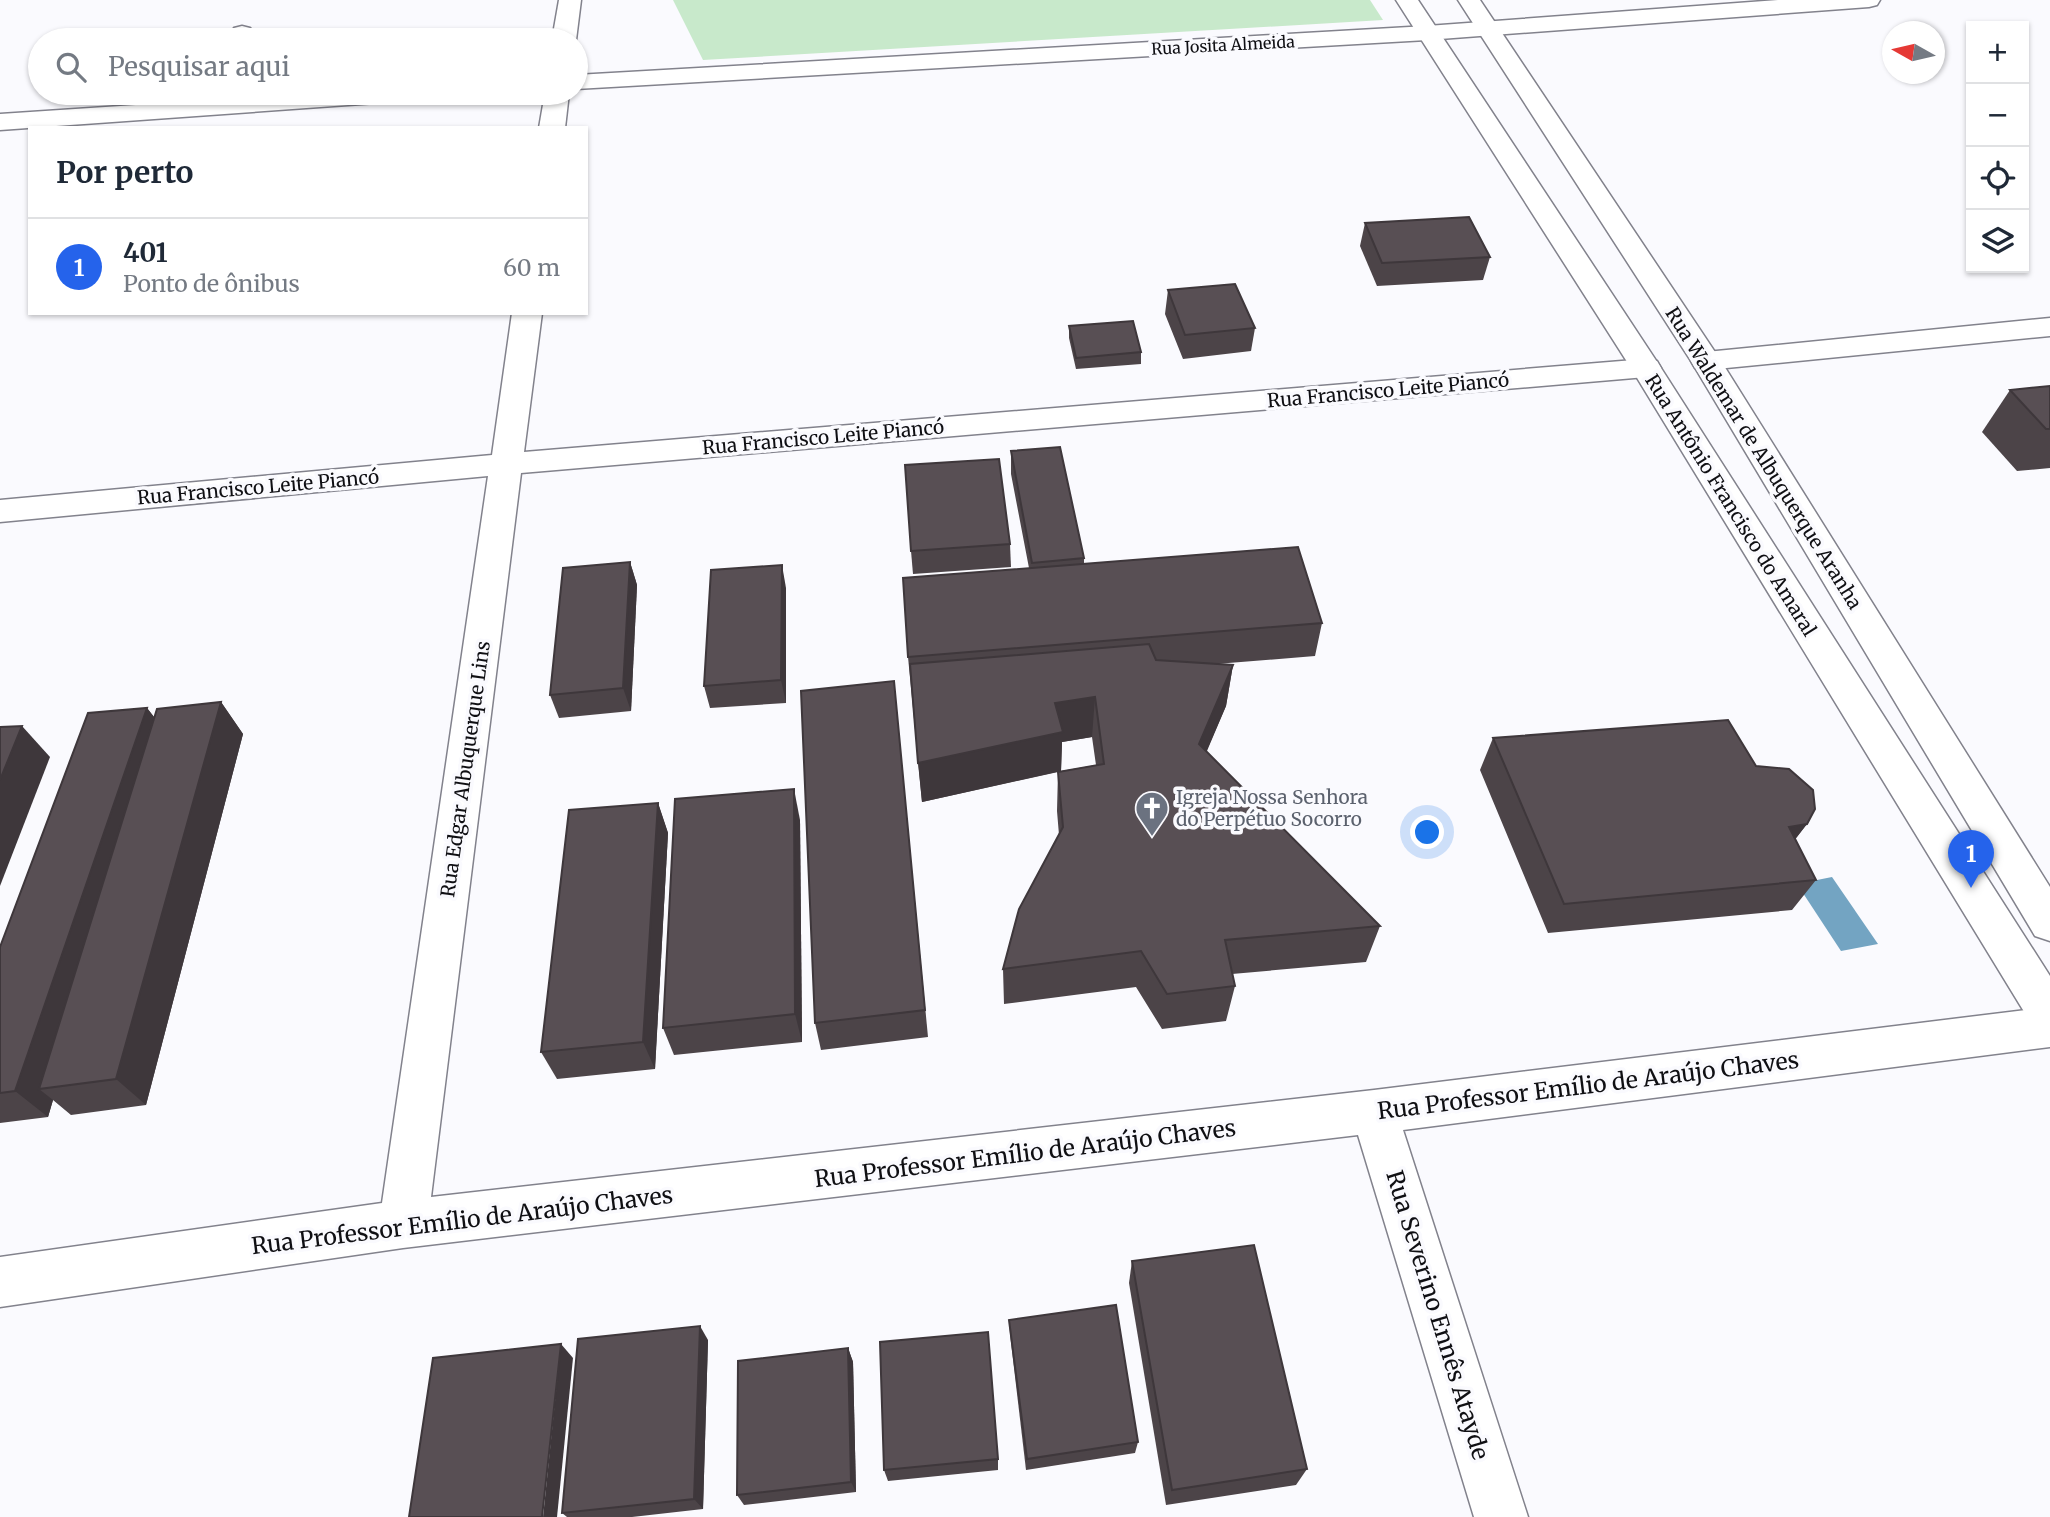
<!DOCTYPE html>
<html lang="pt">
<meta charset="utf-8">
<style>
body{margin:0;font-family:Merriweather,serif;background:#f6f6f7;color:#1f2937}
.controls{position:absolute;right:21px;top:21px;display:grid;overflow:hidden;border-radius:0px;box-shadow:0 2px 5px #0004}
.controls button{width:63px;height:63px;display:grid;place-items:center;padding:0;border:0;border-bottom:2px solid #e0e1e3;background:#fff;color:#1f2937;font:35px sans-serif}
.compass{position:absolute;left:1882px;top:21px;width:63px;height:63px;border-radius:50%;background:#fff;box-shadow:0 2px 5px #0004;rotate:278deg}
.you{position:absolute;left:1428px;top:833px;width:24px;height:24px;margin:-18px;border:5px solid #fff;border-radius:50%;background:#1a73e8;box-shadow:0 0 0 10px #1a73e833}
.badge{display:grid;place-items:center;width:46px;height:46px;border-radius:50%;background:#2563eb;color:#fff;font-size:23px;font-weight:700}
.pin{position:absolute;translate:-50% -58px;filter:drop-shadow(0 2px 4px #0008)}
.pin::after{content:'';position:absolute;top:37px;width:24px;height:21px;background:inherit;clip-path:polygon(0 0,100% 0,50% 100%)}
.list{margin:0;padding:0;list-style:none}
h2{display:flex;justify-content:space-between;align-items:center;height:91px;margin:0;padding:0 28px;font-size:30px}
h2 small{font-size:23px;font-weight:400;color:#747a83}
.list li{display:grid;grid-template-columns:46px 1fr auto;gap:21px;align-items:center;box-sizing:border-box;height:98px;padding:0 28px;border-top:2px solid #e0e1e3}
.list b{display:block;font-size:26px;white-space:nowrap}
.list p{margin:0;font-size:23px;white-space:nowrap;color:#747a83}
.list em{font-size:23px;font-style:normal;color:#747a83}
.icon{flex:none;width:38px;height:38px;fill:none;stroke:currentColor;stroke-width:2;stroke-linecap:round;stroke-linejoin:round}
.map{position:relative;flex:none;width:2050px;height:1517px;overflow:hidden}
.search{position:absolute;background:#fff;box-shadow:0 2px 5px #0004;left:28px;top:28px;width:560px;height:77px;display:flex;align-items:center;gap:18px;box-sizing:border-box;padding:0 24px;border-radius:38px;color:#747a83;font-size:26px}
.panel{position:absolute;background:#fff;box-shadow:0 2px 5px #0004;left:28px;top:126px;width:560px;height:189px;border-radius:0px}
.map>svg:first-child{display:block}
.green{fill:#c8e9cb}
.water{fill:#73a4c2}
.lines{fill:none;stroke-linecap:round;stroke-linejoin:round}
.street-casing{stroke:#82828c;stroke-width:3}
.secondary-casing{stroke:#82828c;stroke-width:3}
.street{fill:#fff;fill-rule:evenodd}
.secondary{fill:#fff;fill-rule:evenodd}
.wall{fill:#4c4448;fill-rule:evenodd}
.shaded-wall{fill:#3e373b}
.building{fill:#584f54;stroke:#3e373b;stroke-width:2}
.labels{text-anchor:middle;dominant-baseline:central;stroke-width:7;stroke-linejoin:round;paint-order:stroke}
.far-street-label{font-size:16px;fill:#0f0f13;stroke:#fafafe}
.street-label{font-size:19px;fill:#0f0f13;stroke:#fafafe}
.worship-label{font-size:19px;fill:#5b616d;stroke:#fafafe;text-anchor:start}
.near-street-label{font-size:23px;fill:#0f0f13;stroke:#fafafe}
</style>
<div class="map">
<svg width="2050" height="1517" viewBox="0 0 2050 1517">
<rect width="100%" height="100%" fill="#fafafe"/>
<path class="green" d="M673,0H1370L1383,20L703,60Z"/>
<path class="water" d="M1832,877L1878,944L1841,951L1797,884Z"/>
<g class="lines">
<defs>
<g id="street">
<path d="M559,0H581L576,40H552Z"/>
<path d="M1778,0H1880L1877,5L1869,7L1427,40L576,89V75L1427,26Z"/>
<path d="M242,26L250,28L254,33L250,40H226L234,28Z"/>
<path d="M315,93H430L427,98L418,100L0,130V114Z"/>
<path d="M545,93H569L565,128H539Z"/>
<path d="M512,313H542L524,452L1646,359L1657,361L1661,368L1657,375L1646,377L521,473L431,1197L1374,1090L2050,1007V1047L1403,1130L1528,1517H1474L1358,1135L403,1248L0,1307V1257L382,1203L488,476L0,522V500L492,455Z"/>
<path d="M2050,318V336L1706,370L1695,368L1691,361L1695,354L1706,352Z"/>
</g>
<g id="secondary">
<path d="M1396,0H1418L1661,368L2050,976V1034L2034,1028L1631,368Z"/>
<path d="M1458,0H1480L1721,361L2050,887V941L2035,936L1691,361Z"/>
</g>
</defs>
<use href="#street" class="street-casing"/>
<use href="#secondary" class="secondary-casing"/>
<use href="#street" class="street"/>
<use href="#secondary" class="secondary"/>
</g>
<g class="wall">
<path d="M1365,223L1490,257L1483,280L1377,286L1360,246Z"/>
<path d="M1168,290L1255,328L1251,351L1183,359L1165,314Z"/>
<path d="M1069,326L1141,352V364L1076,369L1069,338Z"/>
<path d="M2050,386V468L2017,471L1982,432L2010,390Z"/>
<path d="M1011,451L1084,558V564L1322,623L1315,656L1216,664L1233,665L1226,706L1206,752L1380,926L1366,962L1232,974L1235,986L1226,1021L1162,1029L1136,987L1004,1004L1003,969L1059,835L1057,811L1058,772L922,802L908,657L1029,568L1011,474ZM1092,737L1096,765L1061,771L1062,742Z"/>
<path d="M1010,544L1011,567L913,574L911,551Z"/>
<path d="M630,562L637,585L631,711L559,718L550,695Z"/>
<path d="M786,588V703L710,708L704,686Z"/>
<path d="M221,702L243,734L146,1105L71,1115L53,1100L48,1117L0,1123V947L147,708L154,717Z"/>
<path d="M897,714L928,1037L821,1050L815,1023Z"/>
<path d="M1493,738L1756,766L1807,824L1795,839L1816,880L1792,910L1548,933L1480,770Z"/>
<path d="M658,803L668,833L655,1069L557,1079L541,1052Z"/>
<path d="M800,820L802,1042L674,1055L663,1028Z"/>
<path d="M1132,1261L1307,1469L1296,1485L1166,1505L1129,1283Z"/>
<path d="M1009,1320L1138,1442L1135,1453L1026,1470L1010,1334Z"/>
<path d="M708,1340L703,1509L632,1517H567L562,1513Z"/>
<path d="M848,1348L853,1362L856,1492L744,1505L737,1495Z"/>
<path d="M998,1459V1470L888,1481L884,1470Z"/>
</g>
<g class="shaded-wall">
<path d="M630,562L637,585L631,711L623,688Z"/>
<path d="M782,565L786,588V703L781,680Z"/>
<path d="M1233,665L1226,706L1193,784L1199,744Z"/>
<path d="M1095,697L1092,737L1062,742L1061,771L922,802L918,763L1055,703Z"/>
<path d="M221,702L243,734L146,1105L116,1079Z"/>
<path d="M147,708L171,739L39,1089L53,1100L48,1117L15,1091Z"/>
<path d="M22,726L50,757L0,886V780Z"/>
<path d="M794,789L800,820L802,1042L795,1014Z"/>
<path d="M658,803L668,833L655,1069L643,1042Z"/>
<path d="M1807,824L1784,854L1789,827Z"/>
<path d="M700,1326L708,1340L703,1509L694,1499Z"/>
<path d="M561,1344L573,1358L557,1517H543Z"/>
<path d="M848,1348L853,1362L856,1492L851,1482Z"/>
</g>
<g class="building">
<path d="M1469,217L1490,257L1382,263L1365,223Z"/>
<path d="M1235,284L1255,328L1185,335L1168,290Z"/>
<path d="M1133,321L1141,352L1076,358L1069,326Z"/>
<path d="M2050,386V429H2046L2010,390Z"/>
<path d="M1060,447L1084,558L1032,563L1011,451Z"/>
<path d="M999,459L1010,544L911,551L905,465Z"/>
<path d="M1298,547L1322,623L908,657L903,578Z"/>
<path d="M630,562L623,688L550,695L563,568Z"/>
<path d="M782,565L781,680L704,686L711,570Z"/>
<path d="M1149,644L1156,660L1233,665L1199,744L1380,926L1225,940L1235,986L1167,994L1141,951L1003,969L1019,909L1063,827L1058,772L1104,764L1095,697L1055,703L1063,732L918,763L910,664Z"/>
<path d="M894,681L925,1010L815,1023L801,691Z"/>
<path d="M221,702L116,1079L39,1089L157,709Z"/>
<path d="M147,708L15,1091L0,1093V947L88,713Z"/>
<path d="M1728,720L1756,766L1789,769L1813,790L1815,809L1807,824L1789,827L1816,880L1564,904L1493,738Z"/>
<path d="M22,726L0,780V727Z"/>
<path d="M794,789L795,1014L663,1028L675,799Z"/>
<path d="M658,803L643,1042L541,1052L569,810Z"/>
<path d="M1254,1245L1307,1469L1172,1490L1132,1261Z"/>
<path d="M1116,1305L1138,1442L1027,1459L1009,1320Z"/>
<path d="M700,1326L694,1499L562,1513L578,1339Z"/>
<path d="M988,1332L998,1459L884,1470L880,1342Z"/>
<path d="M561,1344L542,1517H409L433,1358Z"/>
<path d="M848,1348L851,1482L737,1495L738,1361Z"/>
</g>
<defs>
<symbol id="church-pin" viewBox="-11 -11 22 30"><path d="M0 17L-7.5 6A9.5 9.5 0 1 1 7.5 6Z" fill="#6b7280" stroke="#fafafe"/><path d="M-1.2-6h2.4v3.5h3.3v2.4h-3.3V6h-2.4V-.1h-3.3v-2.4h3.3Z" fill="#fff"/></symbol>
</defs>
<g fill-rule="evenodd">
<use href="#church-pin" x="1133" y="789" width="38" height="52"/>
</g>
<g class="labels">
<g class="far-street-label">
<text transform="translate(1223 45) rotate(-3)">Rua Josita Almeida</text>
</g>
<g class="street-label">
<text transform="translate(1388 390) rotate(-5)">Rua Francisco Leite Piancó</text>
<text transform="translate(823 437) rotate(-5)">Rua Francisco Leite Piancó</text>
<text transform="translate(1764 458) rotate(58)">Rua Waldemar de Albuquerque Aranha</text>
<text transform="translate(258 487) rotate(-5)">Rua Francisco Leite Piancó</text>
<text transform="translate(1731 505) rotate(58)">Rua Antônio Francisco do Amaral</text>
<text transform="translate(465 769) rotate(-82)">Rua Edgar Albuquerque Lins</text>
</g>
<g class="worship-label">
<text x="1176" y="797">Igreja Nossa Senhora<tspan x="1176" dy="22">do Perpétuo Socorro</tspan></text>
</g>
<g class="near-street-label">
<text transform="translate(1588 1085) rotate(-7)">Rua Professor Emílio de Araújo Chaves</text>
<text transform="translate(1025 1153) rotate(-7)">Rua Professor Emílio de Araújo Chaves</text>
<text transform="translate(462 1220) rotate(-7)">Rua Professor Emílio de Araújo Chaves</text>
<text transform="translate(1438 1315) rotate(73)">Rua Severino Ennês Atayde</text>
</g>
</g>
</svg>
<div class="controls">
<button>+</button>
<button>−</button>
<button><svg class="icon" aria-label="locate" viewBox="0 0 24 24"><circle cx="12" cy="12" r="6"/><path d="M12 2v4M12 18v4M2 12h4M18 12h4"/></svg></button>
<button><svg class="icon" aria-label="layers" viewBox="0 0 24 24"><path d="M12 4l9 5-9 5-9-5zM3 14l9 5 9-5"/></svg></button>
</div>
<svg class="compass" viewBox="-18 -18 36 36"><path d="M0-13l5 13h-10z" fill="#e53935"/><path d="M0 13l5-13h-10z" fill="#747a83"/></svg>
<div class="you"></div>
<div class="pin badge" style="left:1971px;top:888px">1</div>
<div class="search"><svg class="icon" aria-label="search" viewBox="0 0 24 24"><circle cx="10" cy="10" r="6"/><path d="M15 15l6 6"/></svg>Pesquisar aqui</div>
<section class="panel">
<h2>Por perto<small></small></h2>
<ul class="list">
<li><span class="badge">1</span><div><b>401</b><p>Ponto de ônibus</p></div><em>60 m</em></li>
</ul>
</section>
</div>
